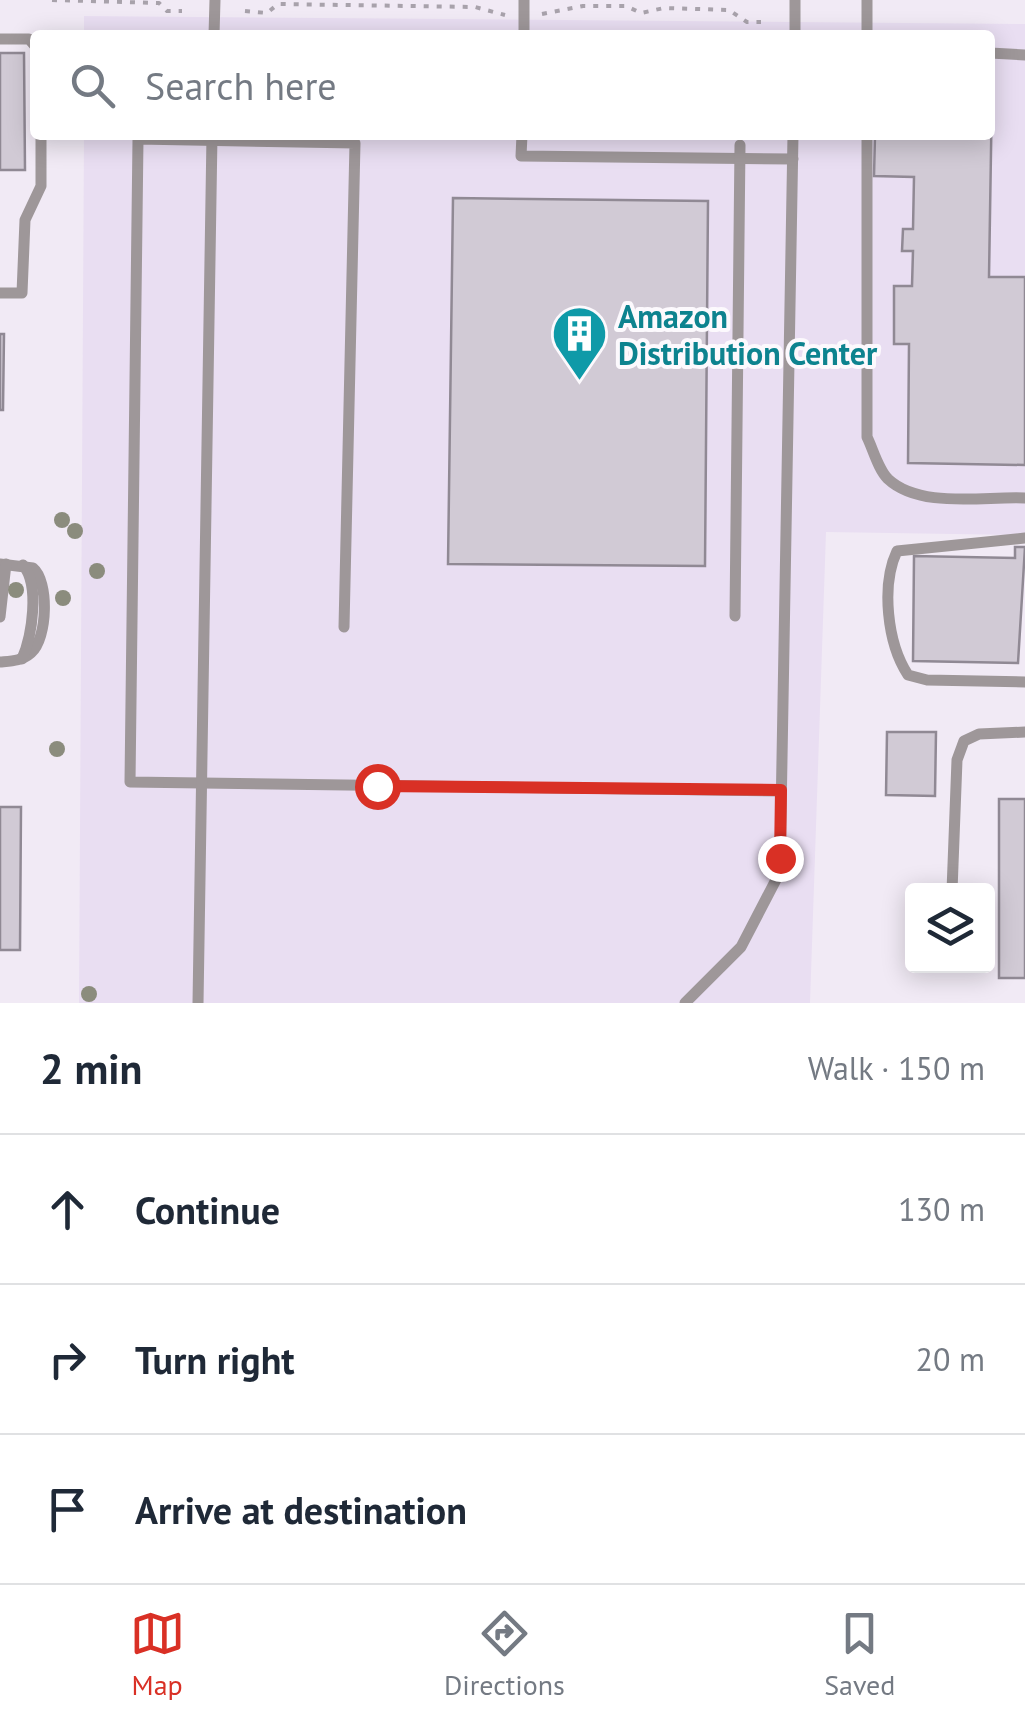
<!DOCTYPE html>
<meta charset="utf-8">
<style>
body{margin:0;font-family:"PT Sans",sans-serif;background:#f6f6f7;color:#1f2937}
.controls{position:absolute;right:30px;bottom:30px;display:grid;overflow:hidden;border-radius:10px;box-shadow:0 5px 25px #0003}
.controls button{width:90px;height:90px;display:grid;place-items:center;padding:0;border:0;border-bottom:2px solid #e0e1e3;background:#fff;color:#1f2937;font:50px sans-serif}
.stop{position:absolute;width:30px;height:30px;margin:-22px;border:8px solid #d93025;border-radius:50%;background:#fff}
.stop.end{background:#d93025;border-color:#fff;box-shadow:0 2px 10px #0008}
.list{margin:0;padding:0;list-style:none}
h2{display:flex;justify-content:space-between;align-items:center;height:130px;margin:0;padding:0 40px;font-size:42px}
h2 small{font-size:32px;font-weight:400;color:#747a83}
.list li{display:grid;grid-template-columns:65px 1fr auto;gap:30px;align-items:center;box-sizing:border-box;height:150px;padding:0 40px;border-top:2px solid #e0e1e3}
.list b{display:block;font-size:38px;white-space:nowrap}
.list em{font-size:32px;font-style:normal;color:#747a83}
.icon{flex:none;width:55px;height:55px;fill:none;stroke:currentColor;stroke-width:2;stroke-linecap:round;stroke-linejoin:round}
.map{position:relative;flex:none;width:1025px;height:1003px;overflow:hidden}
.search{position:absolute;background:#fff;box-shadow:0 5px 25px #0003;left:30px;right:30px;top:30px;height:110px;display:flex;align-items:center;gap:25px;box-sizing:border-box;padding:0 35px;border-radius:10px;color:#747a83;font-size:38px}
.sheet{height:580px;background:#fff}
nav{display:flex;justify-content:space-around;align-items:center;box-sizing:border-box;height:140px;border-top:2px solid #e0e1e3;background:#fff;font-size:28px;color:#747a83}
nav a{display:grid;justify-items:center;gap:5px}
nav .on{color:#d93025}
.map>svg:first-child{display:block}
.industrial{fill:#e9def2}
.building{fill:#d1cad5;stroke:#908994;stroke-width:2.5}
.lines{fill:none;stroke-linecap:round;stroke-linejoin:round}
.path{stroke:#a8a2ab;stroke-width:4;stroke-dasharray:5 8;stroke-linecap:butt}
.lane{stroke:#9e9799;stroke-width:11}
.tree{fill:#8b8c7d}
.route{stroke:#d93025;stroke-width:12}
.labels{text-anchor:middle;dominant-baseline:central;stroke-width:8;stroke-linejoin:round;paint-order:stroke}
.culture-label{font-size:32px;font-weight:bold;fill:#0d838f;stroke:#fcf9fd;text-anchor:start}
</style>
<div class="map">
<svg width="1025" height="1003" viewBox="0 0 1025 1003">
<rect width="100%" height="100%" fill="#f1eaf5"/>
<path class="industrial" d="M84,16L1025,24V535L826,532L810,1003H79L84,135H990V35H84Z"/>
<g class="building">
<path d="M0,53H24L25,170H0Z"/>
<path d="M990,88H992L989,277H1025V465L908,463L909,344H894V286H912L913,251H902L903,229H913L914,177L874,176L875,135H990Z"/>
<path d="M453,198L708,201L705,566L448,564Z"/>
<path d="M0,334H4L3,410H0Z"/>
<path d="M1015,547H1025L1018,663L913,661L914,556L1015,558Z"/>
<path d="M887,732H936L935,796L886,795Z"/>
<rect x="999" y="799" width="26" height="179"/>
<path d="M0,807H21L20,950H0Z"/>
</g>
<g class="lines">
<g class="path">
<path d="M52,0L159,3L167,11H182"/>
<path d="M245,11L267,13L278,4L475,7L505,15"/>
<path d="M542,14L583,6H626L641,13L664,8L729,10L747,22H761"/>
</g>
<g class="lane">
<path d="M867,0V35"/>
<path d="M214,35L215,0"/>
<path d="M524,35V0"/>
<path d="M795,35V0"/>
<path d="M0,39H29L35,46"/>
<path d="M990,53L1025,55"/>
<path d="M522,135L521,156L793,159"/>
<path d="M867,135V437C873,449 878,469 888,479C920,509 984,496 1025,498"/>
<path d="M0,293H22L25,220L41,186V135"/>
<path d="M1025,538L897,551C881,585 887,643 908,675L927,680L1025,682"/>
<path d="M0,564L33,568C49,581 48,638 31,653C22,661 11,661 0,662"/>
<path d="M735,616L740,145"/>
<path d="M0,617L6,564"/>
<path d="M344,627L355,143L138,139L130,782L781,791"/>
<path d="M22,659C32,636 40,585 23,565"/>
<path d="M952,891L957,760L964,741L979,734L1025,732"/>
<path d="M198,1003L212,135"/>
<path d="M685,1003L741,947L780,872L793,135"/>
</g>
</g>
<g class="tree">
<circle cx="62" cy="520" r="8"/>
<circle cx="75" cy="531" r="8"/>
<circle cx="97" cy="571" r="8"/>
<circle cx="16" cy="590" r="8"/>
<circle cx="63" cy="598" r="8"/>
<circle cx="57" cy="749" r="8"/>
<circle cx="89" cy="994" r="8"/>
</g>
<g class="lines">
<path class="route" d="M377,786L781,790L780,858"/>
</g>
<defs>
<symbol id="building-pin" viewBox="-11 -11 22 30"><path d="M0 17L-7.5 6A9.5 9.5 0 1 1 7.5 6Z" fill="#0f9aa8" stroke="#fcf9fd"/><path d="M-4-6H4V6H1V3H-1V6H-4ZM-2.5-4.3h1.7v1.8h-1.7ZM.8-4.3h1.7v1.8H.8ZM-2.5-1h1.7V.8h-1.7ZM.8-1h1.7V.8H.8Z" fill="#fff"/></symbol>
</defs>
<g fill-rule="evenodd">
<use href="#building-pin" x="548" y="302" width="63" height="86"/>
</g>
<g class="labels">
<g class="culture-label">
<text x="618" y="316">Amazon<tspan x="618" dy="37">Distribution Center</tspan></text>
</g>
</g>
</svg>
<div class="controls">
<button><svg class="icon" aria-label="layers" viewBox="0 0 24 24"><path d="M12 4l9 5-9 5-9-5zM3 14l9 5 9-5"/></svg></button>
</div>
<div class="stop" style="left:377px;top:786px"></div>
<div class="stop end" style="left:780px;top:858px"></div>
<div class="search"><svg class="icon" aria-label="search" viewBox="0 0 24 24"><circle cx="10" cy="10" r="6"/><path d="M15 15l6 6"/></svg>Search here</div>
</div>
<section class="sheet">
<h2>2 min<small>Walk · 150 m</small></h2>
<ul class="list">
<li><svg class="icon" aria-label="ahead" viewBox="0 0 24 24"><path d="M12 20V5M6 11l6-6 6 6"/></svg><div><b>Continue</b></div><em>130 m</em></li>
<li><svg class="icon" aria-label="right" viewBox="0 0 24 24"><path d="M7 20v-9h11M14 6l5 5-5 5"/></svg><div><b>Turn right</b></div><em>20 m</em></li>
<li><svg class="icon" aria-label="arrive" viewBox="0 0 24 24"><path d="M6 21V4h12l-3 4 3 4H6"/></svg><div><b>Arrive at destination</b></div></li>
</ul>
</section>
<nav>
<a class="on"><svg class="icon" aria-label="map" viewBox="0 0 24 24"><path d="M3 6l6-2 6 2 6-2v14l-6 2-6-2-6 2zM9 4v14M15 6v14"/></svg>Map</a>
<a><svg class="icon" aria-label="directions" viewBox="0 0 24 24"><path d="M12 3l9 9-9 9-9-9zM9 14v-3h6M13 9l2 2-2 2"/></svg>Directions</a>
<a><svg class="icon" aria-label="saved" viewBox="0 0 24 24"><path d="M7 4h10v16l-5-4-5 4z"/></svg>Saved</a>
</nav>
